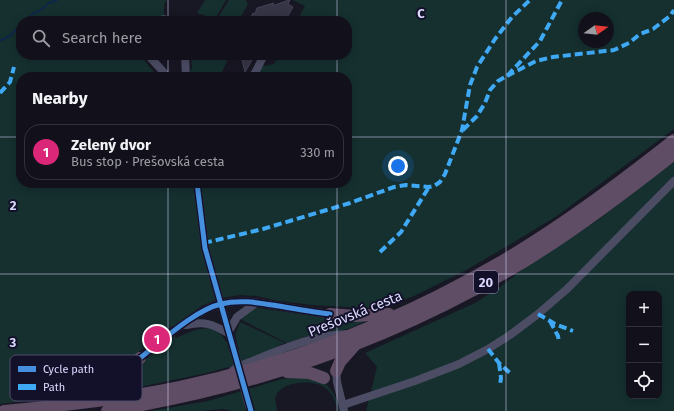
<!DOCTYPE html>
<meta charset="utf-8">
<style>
body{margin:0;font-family:"Fira Sans",sans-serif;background:#1b1a24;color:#f1f3f6}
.controls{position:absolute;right:12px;bottom:12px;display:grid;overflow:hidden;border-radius:8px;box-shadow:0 2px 10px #0003}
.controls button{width:36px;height:36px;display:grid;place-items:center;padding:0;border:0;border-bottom:1px solid #31313a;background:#12111b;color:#f1f3f6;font:20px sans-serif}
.compass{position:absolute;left:578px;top:12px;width:36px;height:36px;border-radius:50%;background:#12111b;box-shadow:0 2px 10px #0003;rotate:75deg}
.you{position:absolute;left:398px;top:166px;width:14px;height:14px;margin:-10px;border:3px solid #fff;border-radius:50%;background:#1a73e8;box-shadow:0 0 0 6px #1a73e833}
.badge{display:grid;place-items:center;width:26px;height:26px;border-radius:50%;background:#db2777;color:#fff;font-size:13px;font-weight:700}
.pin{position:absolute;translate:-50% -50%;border:2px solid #fff;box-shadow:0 1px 4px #0006}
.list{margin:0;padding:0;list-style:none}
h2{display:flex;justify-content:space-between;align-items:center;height:52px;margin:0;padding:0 16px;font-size:17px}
h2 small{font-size:13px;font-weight:400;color:#9c9da3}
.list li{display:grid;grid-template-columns:26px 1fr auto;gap:12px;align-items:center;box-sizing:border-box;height:56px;margin:0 8px 8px;padding:0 8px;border:1px solid #31313a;border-radius:16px}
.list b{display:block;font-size:15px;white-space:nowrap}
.list p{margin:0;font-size:13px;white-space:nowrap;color:#9c9da3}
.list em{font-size:13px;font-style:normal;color:#9c9da3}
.icon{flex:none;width:22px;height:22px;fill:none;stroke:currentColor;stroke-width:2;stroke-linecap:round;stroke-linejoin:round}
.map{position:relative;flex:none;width:674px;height:411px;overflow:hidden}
.search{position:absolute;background:#12111b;box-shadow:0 2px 10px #0003;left:16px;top:16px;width:336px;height:44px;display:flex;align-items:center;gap:10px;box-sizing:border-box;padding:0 14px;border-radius:16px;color:#9c9da3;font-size:15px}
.panel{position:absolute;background:#12111b;box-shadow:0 2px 10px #0003;left:16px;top:72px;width:336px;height:116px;border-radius:16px}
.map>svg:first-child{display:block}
.green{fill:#15302f;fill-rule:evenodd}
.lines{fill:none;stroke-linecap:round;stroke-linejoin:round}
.stream{stroke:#0e2749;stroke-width:2}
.building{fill:#363546;stroke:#454258}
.minor{stroke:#4c4d65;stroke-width:8}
.highway{stroke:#5e4d65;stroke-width:12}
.minor-bridge{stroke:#4c4d65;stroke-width:8}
.quiet{stroke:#3fa9f5;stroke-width:4;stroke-dasharray:8 4;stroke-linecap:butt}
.cycleway-casing{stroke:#13112a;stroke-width:8}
.cycleway{stroke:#468fdf;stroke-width:5}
.grid{fill:none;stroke:#dcdaff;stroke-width:1;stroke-opacity:0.55}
.labels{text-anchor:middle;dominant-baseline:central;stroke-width:4;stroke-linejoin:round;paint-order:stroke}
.shield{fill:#13112a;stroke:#a09ebf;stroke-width:1}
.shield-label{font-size:13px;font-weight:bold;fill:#dcdaff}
.street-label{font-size:14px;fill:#dcdaff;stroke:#13112a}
.key{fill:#13112a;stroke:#4f4d6a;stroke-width:1}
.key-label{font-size:11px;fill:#dcdaff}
.grid-label{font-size:13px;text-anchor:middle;font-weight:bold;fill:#dcdaff;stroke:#13112a;stroke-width:4;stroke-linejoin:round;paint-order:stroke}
</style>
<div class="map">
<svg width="674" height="411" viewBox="0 0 674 411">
<rect width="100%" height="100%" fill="#181724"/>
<g class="green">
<path d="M0,0H167L164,4V15L162,18L150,21H21V55H140L158,77H21V183H347V77H254L260,67L274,64L279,55H347V21H297L305,6L293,0H674V129L557,216L509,245L468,269L412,297L386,305L366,308L312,305L279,301L257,296L240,295L221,298L201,306L174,328L172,326L115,370L89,393L0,404ZM584,18H608V42H584Z"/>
<path d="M205,0H226L215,19L197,13Z"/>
<path d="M229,0H246L248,4L239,20L234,21H216Z"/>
<path d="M191,55H236L229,57L220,76L191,75L190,70L192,69Z"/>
<path d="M674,162V411H366L377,367L365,353L475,303L500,287L528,265L595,222ZM629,294H659V396H629Z"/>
<path d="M258,308L329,318L368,320L351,328L308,338V336L287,343L242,320L241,319L253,309Z"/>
<path d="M240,322L285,343L277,346L278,349L229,367L207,373L101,395L175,336L176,338C194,330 215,319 226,342H227L230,353L239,350L235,334Z"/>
<path d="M302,376C309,378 318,379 324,383C333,389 338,401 340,411H338C336,402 332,392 324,387C313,379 281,381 276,396C274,400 277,406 277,411H253L252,409L244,411H233L223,409L200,411H150L208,401L282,379Z"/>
</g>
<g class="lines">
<g class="stream">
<path d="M25,21L35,12H38L49,3L57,0"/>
<path d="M0,41L11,35L21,24"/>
</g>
</g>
<g class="building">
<path d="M289,0H290L288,4L293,7L285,21H249L253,13L255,14L257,8L274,3L272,6Z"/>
<path d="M245,55H255L245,72L241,56Z"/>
</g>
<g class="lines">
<g class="minor">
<path d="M157,21L164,19L170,21"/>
<path d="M148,55L168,77"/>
<path d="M185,55L186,77"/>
<path d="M251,77L255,73L264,55"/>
<path d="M197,183L205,248L233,347"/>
<path d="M186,325C205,321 212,324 228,333"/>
<path d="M228,333L237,317L256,303"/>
<path d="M140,358C162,341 195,310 221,304C240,299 260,303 279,306C296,309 313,312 330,314"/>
<path d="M233,370L242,365C276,352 311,335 347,334"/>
<path d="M336,371L337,382L344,411"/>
<path d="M343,405L415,381L459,364L488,349L510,335L538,314L567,289L674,181"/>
</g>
<g class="highway">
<path d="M330,314L355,316L389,314"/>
<path d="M336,371L340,362L355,345"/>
<path d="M287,372L310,373L324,378"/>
<path d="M82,402L140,358"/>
<path d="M4,411C63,406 122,399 180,387C291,363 401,320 499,263C561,227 618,184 674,140"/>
<path d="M107,411C254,388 397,338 525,261C577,229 626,192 674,154"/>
</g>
<path class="minor-bridge" d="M233,347L249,406"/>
<g class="quiet">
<path d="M507,76L536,61L553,57L614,50L629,43L640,34L653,29L670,16L674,10"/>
<path d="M0,93L10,82L14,67"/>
<path d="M463,130L477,116L485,103L490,90L498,81L507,76L540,41L562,0"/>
<path d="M204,243L263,229L350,203L394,187L406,185L429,187L434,186L440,182L445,174L462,130L470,85L477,67L495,39L512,17L530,0"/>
<path d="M380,252L401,232L429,187"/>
<path d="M538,314L555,324L573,331"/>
<path d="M550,321L558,336L559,342"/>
<path d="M488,349L499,363L511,374"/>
<path d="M499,363L501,378L500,385"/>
</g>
<defs>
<g id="cycleway">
<path d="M197,183L205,248L251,411"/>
<path d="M140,358C162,341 195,310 221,304C240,299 260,303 279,306C296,309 313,312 330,314"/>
</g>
</defs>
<use href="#cycleway" class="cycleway-casing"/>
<use href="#cycleway" class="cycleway"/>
</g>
<path class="grid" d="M168,0V21M337,0V21M506,0V411M168,55V77M337,55V77M0,137H21M347,137H674M168,183V411M337,183V411M0,274H674"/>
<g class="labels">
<rect class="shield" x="474" y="271" width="24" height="22" rx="3"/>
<g class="shield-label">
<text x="486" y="282">20</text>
</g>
<g class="street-label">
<text transform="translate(355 314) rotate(-22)">Prešovská cesta</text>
</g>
</g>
<rect x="10" y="355" width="132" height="46" rx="6" class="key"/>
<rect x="18" y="366" width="18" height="6" fill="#468fdf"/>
<rect x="18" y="384" width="18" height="6" fill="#3fa9f5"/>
<g class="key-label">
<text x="43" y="373">Cycle path</text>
<text x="43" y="391">Path</text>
</g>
<g class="grid-label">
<text x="421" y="18">C</text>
<text x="13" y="210">2</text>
<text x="13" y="347">3</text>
</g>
</svg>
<div class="controls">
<button>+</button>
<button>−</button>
<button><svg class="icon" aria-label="locate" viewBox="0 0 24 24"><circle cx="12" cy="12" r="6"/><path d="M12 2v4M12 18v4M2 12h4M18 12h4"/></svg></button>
</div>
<svg class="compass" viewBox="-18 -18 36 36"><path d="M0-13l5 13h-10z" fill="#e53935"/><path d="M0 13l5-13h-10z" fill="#9c9da3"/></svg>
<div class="you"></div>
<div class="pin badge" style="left:157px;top:339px">1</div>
<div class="search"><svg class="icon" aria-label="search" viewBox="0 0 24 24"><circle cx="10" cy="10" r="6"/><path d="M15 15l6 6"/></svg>Search here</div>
<section class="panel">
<h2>Nearby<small></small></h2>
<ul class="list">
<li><span class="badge">1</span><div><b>Zelený dvor</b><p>Bus stop · Prešovská cesta</p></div><em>330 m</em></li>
</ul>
</section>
</div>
